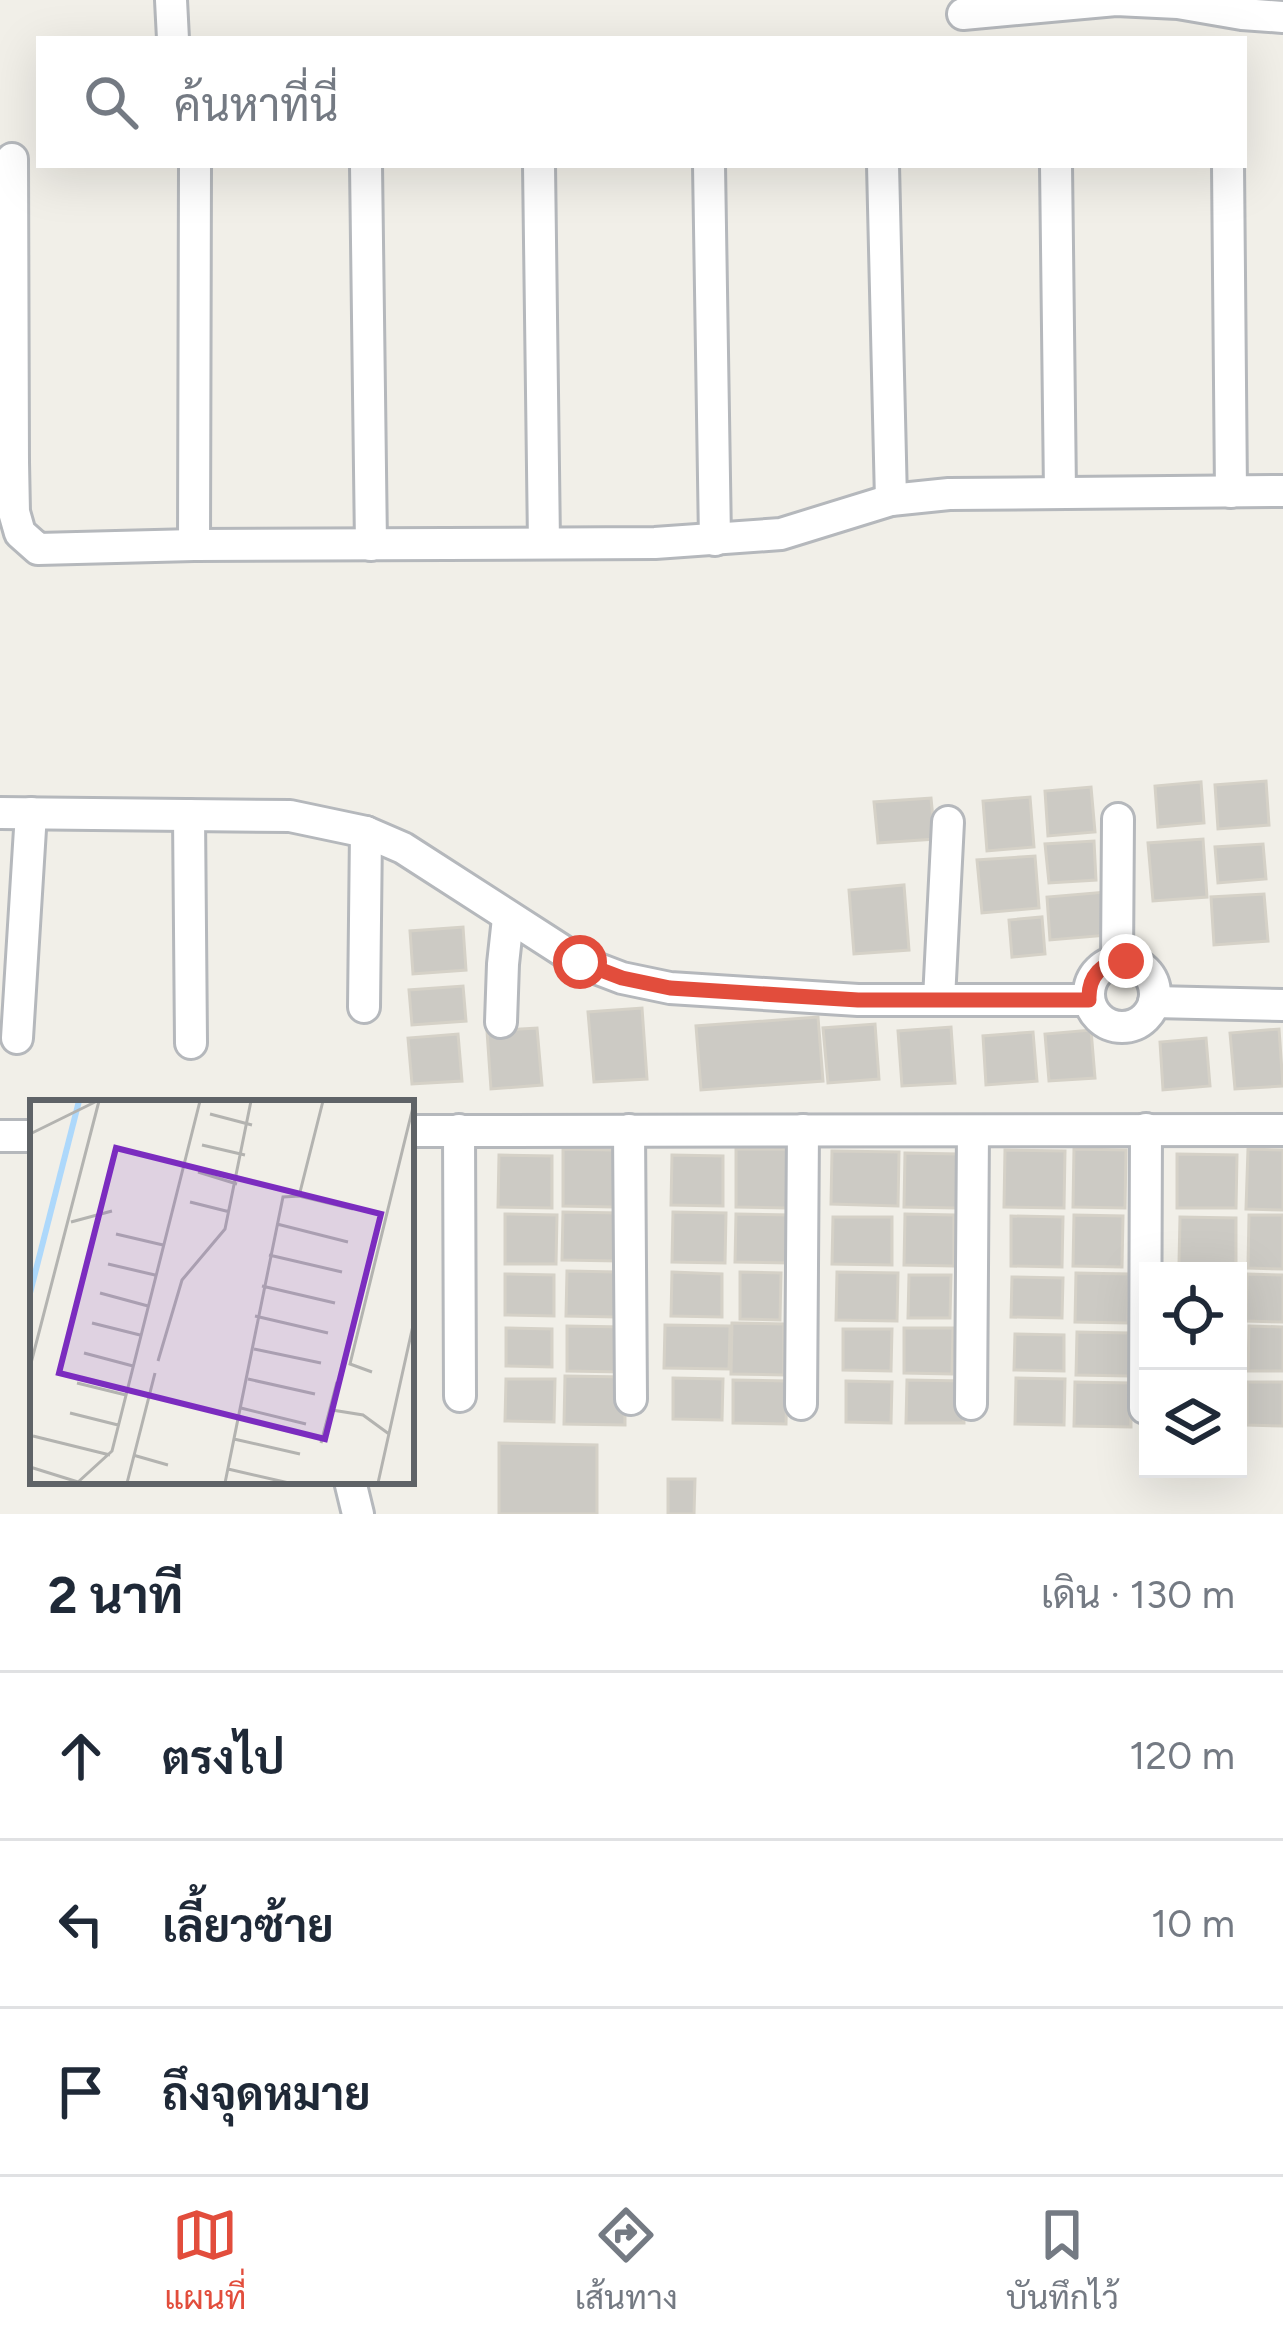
<!DOCTYPE html>
<html lang="th">
<meta charset="utf-8">
<style>
body{margin:0;font-family:Figtree,Sarabun,sans-serif;background:#f2f2f3;color:#1f2937}
.controls{position:absolute;right:36px;bottom:36px;display:grid;overflow:hidden;border-radius:0px;box-shadow:0 12px 48px #0002}
.controls button{width:108px;height:108px;display:grid;place-items:center;padding:0;border:0;border-bottom:3px solid #e0e1e3;background:#fff;color:#1f2937;font:60px sans-serif}
.stop{position:absolute;width:36px;height:36px;margin:-27px;border:9px solid #e24d3c;border-radius:50%;background:#fff}
.stop.end{background:#e24d3c;border-color:#fff;box-shadow:0 3px 12px #0008}
.list{margin:0;padding:0;list-style:none}
h2{display:flex;justify-content:space-between;align-items:center;height:156px;margin:0;padding:0 48px;font-size:51px}
h2 small{font-size:39px;font-weight:400;color:#747a83}
.list li{display:grid;grid-template-columns:78px 1fr auto;gap:36px;align-items:center;box-sizing:border-box;height:168px;padding:0 48px;border-top:3px solid #e0e1e3}
.list b{display:block;font-size:45px;white-space:nowrap}
.list em{font-size:39px;font-style:normal;color:#747a83}
.icon{flex:none;width:66px;height:66px;fill:none;stroke:currentColor;stroke-width:2;stroke-linecap:round;stroke-linejoin:round}
.map{position:relative;flex:none;width:1283px;height:1514px;overflow:hidden}
.search{position:absolute;background:#fff;box-shadow:0 12px 48px #0002;left:36px;right:36px;top:36px;height:132px;display:flex;align-items:center;gap:30px;box-sizing:border-box;padding:0 42px;border-radius:0px;color:#747a83;font-size:45px}
.sheet{height:660px;background:#fff}
nav{display:flex;justify-content:space-around;align-items:center;box-sizing:border-box;height:168px;border-top:3px solid #e0e1e3;background:#fff;font-size:33px;color:#747a83}
nav a{display:grid;justify-items:center;gap:6px}
nav .on{color:#e24d3c}
.map>svg:first-child{display:block}
.building{fill:#cccac4;stroke:#d5d1c7;stroke-width:3}
.lines{fill:none;stroke-linecap:round;stroke-linejoin:round}
.minor-casing{stroke:#b5b8bc;stroke-width:36}
.minor{stroke:#fff;stroke-width:30}
.route{stroke:#e24d3c;stroke-width:15}
.inset-river{fill:none;stroke:#add8fb;stroke-width:6}
.inset-road{fill:none;stroke:#b3b3b0;stroke-width:3}
.view{fill:#7b2cbf;fill-opacity:0.15;stroke:#7b2cbf;stroke-width:6}
.inset-edge{fill:none;stroke:#5f6367;stroke-width:6}
</style>
<div class="map">
<svg width="1283" height="1514" viewBox="0 0 1283 1514">
<rect width="100%" height="100%" fill="#f1efe8"/>
<g class="building">
<path d="M1266,781L1269,825L1218,829L1215,785Z"/>
<path d="M1201,782L1204,823L1158,827L1155,786Z"/>
<path d="M1091,787L1095,832L1048,836L1045,791Z"/>
<path d="M1030,797L1034,847L987,851L983,801Z"/>
<path d="M931,798L935,839L878,843L874,802Z"/>
<path d="M1203,839L1207,897L1153,901L1148,843Z"/>
<path d="M1094,841L1096,880L1049,883L1045,844Z"/>
<path d="M1263,844L1266,879L1218,883L1215,847Z"/>
<path d="M1035,856L1039,908L982,913L977,860Z"/>
<path d="M904,885L909,950L854,954L849,890Z"/>
<path d="M1106,892L1109,935L1050,940L1047,897Z"/>
<path d="M1264,894L1268,941L1214,945L1211,897Z"/>
<path d="M1042,917L1045,954L1012,957L1009,920Z"/>
<path d="M463,927L466,970L413,974L410,931Z"/>
<path d="M463,986L466,1021L412,1025L409,990Z"/>
<path d="M642,1008L647,1079L594,1082L588,1012Z"/>
<path d="M818,1017L823,1081L701,1090L696,1026Z"/>
<path d="M875,1024L879,1079L828,1083L823,1028Z"/>
<path d="M951,1027L955,1083L902,1086L898,1031Z"/>
<path d="M537,1028L542,1085L491,1089L487,1031Z"/>
<path d="M1279,1029L1283,1086L1235,1089L1230,1033Z"/>
<path d="M1091,1030L1095,1078L1049,1081L1045,1034Z"/>
<path d="M1033,1032L1037,1081L986,1085L983,1036Z"/>
<path d="M458,1034L462,1081L412,1084L408,1038Z"/>
<path d="M1206,1038L1210,1086L1163,1090L1160,1042Z"/>
<path d="M563,1149L614,1150L613,1207L563,1206Z"/>
<path d="M736,1149H788L787,1208L736,1207Z"/>
<path d="M1074,1149L1126,1150L1125,1208L1073,1207Z"/>
<path d="M1248,1149L1283,1150V1210L1246,1209Z"/>
<path d="M1005,1150L1065,1151L1064,1208L1004,1207Z"/>
<path d="M832,1151L899,1152L898,1206L831,1204Z"/>
<path d="M905,1153L958,1154L957,1208L904,1207Z"/>
<path d="M1177,1154L1237,1155L1236,1208H1177Z"/>
<path d="M499,1155L552,1156V1208L498,1207Z"/>
<path d="M672,1155L723,1156V1206L671,1205Z"/>
<path d="M563,1212L620,1213L619,1261L562,1260Z"/>
<path d="M673,1212L726,1213L725,1263L672,1262Z"/>
<path d="M505,1214L557,1215L556,1264H505Z"/>
<path d="M736,1214L791,1215L790,1263L735,1262Z"/>
<path d="M905,1214L954,1215V1266L904,1265Z"/>
<path d="M1074,1215L1123,1216L1122,1267L1073,1266Z"/>
<path d="M1249,1215H1283V1269L1248,1268Z"/>
<path d="M1011,1216L1063,1217L1062,1267L1011,1266Z"/>
<path d="M833,1217H892V1265L832,1264Z"/>
<path d="M1180,1217L1236,1218V1265L1179,1264Z"/>
<path d="M567,1271L616,1272V1317L566,1316Z"/>
<path d="M672,1272L722,1274V1317L671,1316Z"/>
<path d="M740,1272L781,1273L780,1320L740,1319Z"/>
<path d="M837,1272L898,1273L897,1321L836,1320Z"/>
<path d="M1076,1273L1129,1274L1128,1323L1075,1322Z"/>
<path d="M505,1274L554,1275V1316L505,1315Z"/>
<path d="M1247,1274L1283,1275V1322L1246,1321Z"/>
<path d="M909,1275H951L950,1318H908Z"/>
<path d="M1012,1277L1063,1278L1062,1318L1011,1317Z"/>
<path d="M732,1323L784,1324V1375L731,1374Z"/>
<path d="M665,1325L730,1326L729,1369L664,1368Z"/>
<path d="M567,1326L624,1327V1372L567,1371Z"/>
<path d="M1249,1326L1283,1327V1371H1248Z"/>
<path d="M506,1328L552,1329V1367L506,1366Z"/>
<path d="M904,1328H953L952,1374L904,1373Z"/>
<path d="M843,1329H892L891,1371L843,1370Z"/>
<path d="M1077,1332L1129,1333V1376L1076,1375Z"/>
<path d="M1015,1334L1064,1335V1371L1014,1370Z"/>
<path d="M565,1376L625,1377V1425L564,1424Z"/>
<path d="M673,1378L723,1379L722,1420L673,1419Z"/>
<path d="M1016,1378L1065,1379L1064,1425L1015,1424Z"/>
<path d="M506,1379H555L554,1422L505,1421Z"/>
<path d="M733,1380L787,1381L786,1424L733,1423Z"/>
<path d="M907,1380L964,1381V1423H906Z"/>
<path d="M846,1381L892,1382L891,1423L846,1422Z"/>
<path d="M1075,1382L1131,1383V1427L1074,1426Z"/>
<path d="M1247,1382H1283V1426L1247,1425Z"/>
<path d="M499,1443L597,1445V1514H499Z"/>
<path d="M668,1479H695L694,1514H668Z"/>
</g>
<g class="lines">
<defs>
<g id="minor">
<path d="M171,0L173,39"/>
<path d="M963,14L1116,0L1178,3L1242,14L1283,17"/>
<path d="M12,159L13,462"/>
<path d="M366,165L371,545"/>
<path d="M539,165L544,543"/>
<path d="M709,165L715,540"/>
<path d="M883,165L891,500"/>
<path d="M1056,165L1060,492"/>
<path d="M1228,165L1231,492"/>
<path d="M0,462H13L14,512L20,533L38,549L194,545L655,543L781,534L891,500L949,494L1283,491"/>
<path d="M194,545L195,165"/>
<path d="M0,813L290,816L366,832L403,848L580,962L622,978L670,988L858,1000H1089"/>
<path d="M189,815L191,1043"/>
<circle cx="1122" cy="994" r="33"/>
<path d="M1117,961L1118,819"/>
<path d="M939,999L948,822"/>
<path d="M1154,1002L1283,1005"/>
<path d="M364,1007L366,832"/>
<path d="M501,1022L503,964L508,918"/>
<path d="M17,1038L31,813"/>
<path d="M459,1130L460,1396"/>
<path d="M629,1130L631,1399"/>
<path d="M411,1131L1283,1130"/>
<path d="M0,1136H33"/>
<path d="M801,1404L803,1130"/>
<path d="M971,1404L973,1131"/>
<path d="M1145,1408L1146,1129"/>
<path d="M350,1481L358,1514"/>
</g>
</defs>
<use href="#minor" class="minor-casing"/>
<use href="#minor" class="minor"/>
</g>
<g class="lines">
<path class="route" d="M580,962L622,978L670,988L858,1000H1089C1088,976 1102,961 1126,961"/>
</g>
<g transform="translate(30 1100)">
<rect width="384" height="384" fill="#f1efe8"/>
<path class="inset-river" d="M0,193L49,1"/>
<path class="inset-road" d="M180,14L222,25M0,34L67,1M172,45L215,55M168,72L207,84M0,89V133M269,96L323,109M160,102L200,112M41,122L82,111M247,124L318,142M86,134L133,145M239,155L312,172M78,164L125,175M232,186L305,203M70,193L118,206M225,216L298,233M62,223L110,235M224,249L291,263M54,253L103,266M128,261L152,180L195,129L221,1M0,267L69,1M342,272L320,264L384,3M218,279L285,294M47,283L96,295M211,308L276,324M302,310L333,315L359,334M40,313L88,325M3,336L80,355M204,339L270,354M291,343L307,282M103,355L138,365M0,367L48,382M198,369L259,383M47,383L82,351L170,1M97,383L125,273M195,383L253,97L269,96L293,1M348,383L384,221"/>
<path class="view" d="M86,48L351,114L295,339L29,273Z"/>
<rect width="384" height="384" class="inset-edge"/>
</g>
</svg>
<div class="controls">
<button><svg class="icon" aria-label="locate" viewBox="0 0 24 24"><circle cx="12" cy="12" r="6"/><path d="M12 2v4M12 18v4M2 12h4M18 12h4"/></svg></button>
<button><svg class="icon" aria-label="layers" viewBox="0 0 24 24"><path d="M12 4l9 5-9 5-9-5zM3 14l9 5 9-5"/></svg></button>
</div>
<div class="stop" style="left:580px;top:962px"></div>
<div class="stop end" style="left:1126px;top:961px"></div>
<div class="search"><svg class="icon" aria-label="search" viewBox="0 0 24 24"><circle cx="10" cy="10" r="6"/><path d="M15 15l6 6"/></svg>ค้นหาที่นี่</div>
</div>
<section class="sheet">
<h2>2 นาที<small>เดิน · 130 m</small></h2>
<ul class="list">
<li><svg class="icon" aria-label="ahead" viewBox="0 0 24 24"><path d="M12 20V5M6 11l6-6 6 6"/></svg><div><b>ตรงไป</b></div><em>120 m</em></li>
<li><svg class="icon" aria-label="left" viewBox="0 0 24 24"><path d="M17 20v-9H6M10 6l-5 5 5 5"/></svg><div><b>เลี้ยวซ้าย</b></div><em>10 m</em></li>
<li><svg class="icon" aria-label="arrive" viewBox="0 0 24 24"><path d="M6 21V4h12l-3 4 3 4H6"/></svg><div><b>ถึงจุดหมาย</b></div></li>
</ul>
</section>
<nav>
<a class="on"><svg class="icon" aria-label="map" viewBox="0 0 24 24"><path d="M3 6l6-2 6 2 6-2v14l-6 2-6-2-6 2zM9 4v14M15 6v14"/></svg>แผนที่</a>
<a><svg class="icon" aria-label="directions" viewBox="0 0 24 24"><path d="M12 3l9 9-9 9-9-9zM9 14v-3h6M13 9l2 2-2 2"/></svg>เส้นทาง</a>
<a><svg class="icon" aria-label="saved" viewBox="0 0 24 24"><path d="M7 4h10v16l-5-4-5 4z"/></svg>บันทึกไว้</a>
</nav>
